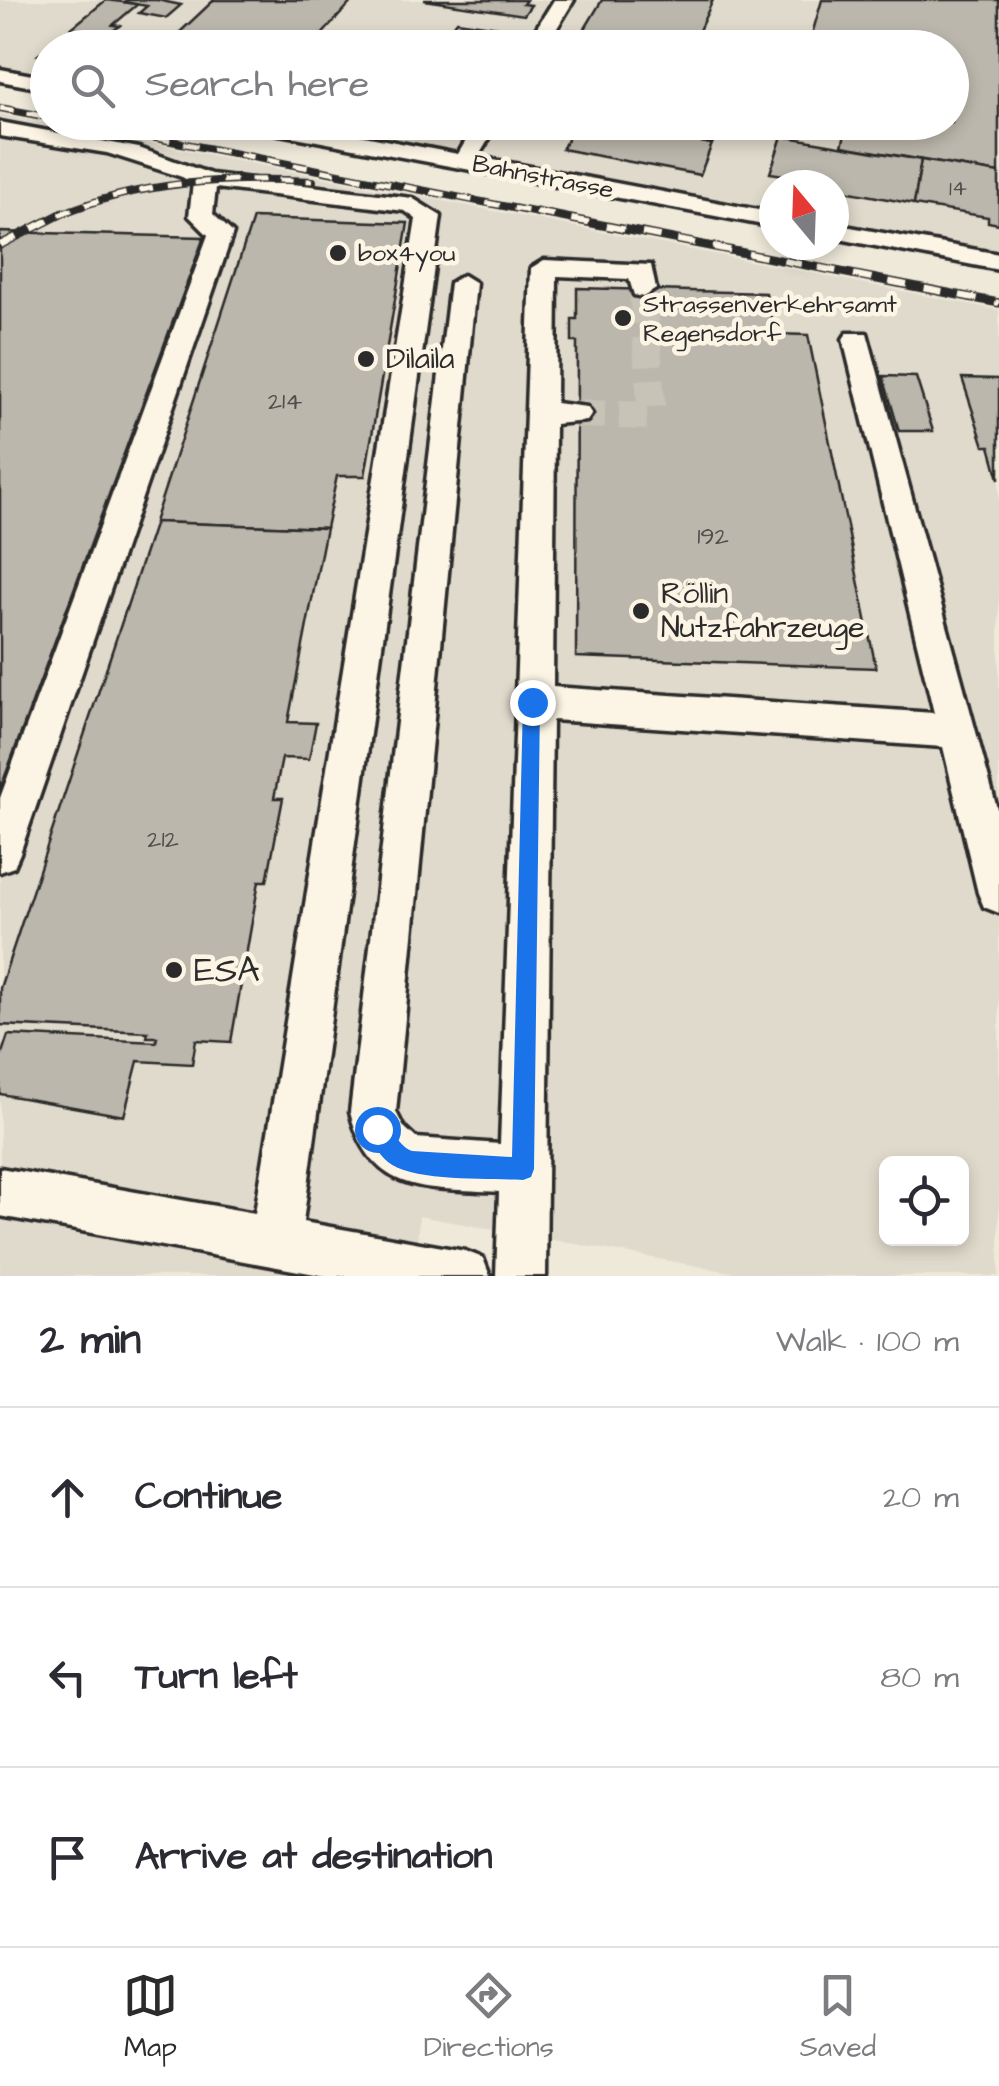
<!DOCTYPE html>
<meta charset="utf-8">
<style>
body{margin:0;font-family:"Architects Daughter",sans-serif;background:#f7f7f7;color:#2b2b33}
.controls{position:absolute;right:30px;bottom:30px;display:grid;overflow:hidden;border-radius:15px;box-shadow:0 5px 15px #0003}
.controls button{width:90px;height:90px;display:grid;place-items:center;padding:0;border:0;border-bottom:2px solid #e1e1e2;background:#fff;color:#2b2b33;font:50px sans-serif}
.compass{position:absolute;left:759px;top:170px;width:90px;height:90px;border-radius:50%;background:#fff;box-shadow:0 5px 15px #0003;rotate:341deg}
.stop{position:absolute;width:30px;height:30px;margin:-22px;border:8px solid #1a73e8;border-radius:50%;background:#fff}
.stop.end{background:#1a73e8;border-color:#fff;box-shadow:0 2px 10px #0008}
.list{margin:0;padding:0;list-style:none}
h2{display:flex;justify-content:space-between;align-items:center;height:130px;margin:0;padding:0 40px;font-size:42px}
h2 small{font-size:32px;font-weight:400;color:#7c7c81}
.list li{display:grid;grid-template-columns:65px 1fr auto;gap:30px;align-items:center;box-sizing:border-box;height:180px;padding:0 40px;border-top:2px solid #e1e1e2}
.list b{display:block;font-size:38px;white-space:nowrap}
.list em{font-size:32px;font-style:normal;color:#7c7c81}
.icon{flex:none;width:55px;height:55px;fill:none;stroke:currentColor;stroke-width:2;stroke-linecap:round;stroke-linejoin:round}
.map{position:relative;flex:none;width:999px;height:1276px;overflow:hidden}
.search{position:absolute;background:#fff;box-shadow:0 5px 15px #0003;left:30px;right:30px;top:30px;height:110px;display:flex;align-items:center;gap:25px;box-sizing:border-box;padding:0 35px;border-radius:55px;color:#7c7c81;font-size:38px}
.sheet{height:670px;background:#fff}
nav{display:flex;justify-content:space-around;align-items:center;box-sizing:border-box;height:140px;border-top:2px solid #e1e1e2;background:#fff;font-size:28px;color:#7c7c81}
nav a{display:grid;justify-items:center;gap:5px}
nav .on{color:#2b2b2b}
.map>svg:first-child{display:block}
.built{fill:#e0dacc;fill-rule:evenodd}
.building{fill:#bcb7ac;stroke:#2b2b2b;stroke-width:2.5}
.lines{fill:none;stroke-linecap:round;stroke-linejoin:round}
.minor-tunnel{stroke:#c8c3b7;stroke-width:28;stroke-dasharray:28 14;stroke-linecap:butt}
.minor-casing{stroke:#2b2b2b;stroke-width:7}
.minor{fill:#fcf5e5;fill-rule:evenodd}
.rail-far1-casing{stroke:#2b2b2b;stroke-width:8}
.rail-casing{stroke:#2b2b2b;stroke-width:9}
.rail-far1{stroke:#fcf5e5;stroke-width:5;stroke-dasharray:14;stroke-linecap:butt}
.rail{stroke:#fcf5e5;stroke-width:6;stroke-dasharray:18;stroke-linecap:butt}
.route{fill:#1a73e8}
.poi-dot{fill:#2b2b2b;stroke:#fcf5e5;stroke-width:4}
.labels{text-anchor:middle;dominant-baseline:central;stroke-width:9;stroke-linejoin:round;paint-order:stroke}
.far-number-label{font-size:22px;fill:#4f4e4b}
.far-street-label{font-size:25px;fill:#2b2b2b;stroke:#fcf5e5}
.far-poi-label{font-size:25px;fill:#2b2b2b;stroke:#fcf5e5;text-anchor:start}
.number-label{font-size:25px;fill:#4f4e4b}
.poi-label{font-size:30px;fill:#2b2b2b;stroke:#fcf5e5;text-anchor:start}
.near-poi-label{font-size:35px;fill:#2b2b2b;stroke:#fcf5e5;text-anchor:start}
</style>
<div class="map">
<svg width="999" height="1276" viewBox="0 0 999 1276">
<rect width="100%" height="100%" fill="#efe9da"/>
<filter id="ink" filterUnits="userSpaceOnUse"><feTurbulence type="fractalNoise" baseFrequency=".01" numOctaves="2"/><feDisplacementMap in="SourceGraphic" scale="20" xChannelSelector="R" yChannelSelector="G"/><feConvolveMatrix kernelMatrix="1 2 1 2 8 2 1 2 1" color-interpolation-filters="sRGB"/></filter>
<g filter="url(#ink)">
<g class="built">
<path d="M0,0H999V272L834,241V185H774V229L211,123L952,122V48H48L47,92L0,83Z"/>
<path d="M0,114L999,310V1276H753L419,1216L415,1276H0ZM886,1164H962V1238H886Z"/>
</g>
<g class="building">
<path d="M106,0L138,4L113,25L120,26L87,48H48V57L38,55Z"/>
<path d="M127,0H157L181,5L166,18L139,13L147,6L124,2Z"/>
<path d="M214,0H353L310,48H163Z"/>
<path d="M424,0H526L523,4L531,5L524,15Z"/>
<path d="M602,0H713L691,48H632L636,40L604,35L601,40L580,37Z"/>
<path d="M822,0H999V173L842,146L848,122H952V48H808Z"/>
<path d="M457,21L512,29L499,48H437Z"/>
<path d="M530,122H598L712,144L700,175L562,149L569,137L526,129Z"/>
<path d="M598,122H700L719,126L712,144Z"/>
<path d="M782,136L921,160L914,204L834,189V185L782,181L784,175L770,173Z"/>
<path d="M921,160L999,173V224L988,222V217L914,205Z"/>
<path d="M253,218L408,223L365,476H337L326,528L154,522Z"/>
<path d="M0,232L204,237L0,790Z"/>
<path d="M577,288L766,293L774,334L808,335L876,668L576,657L577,342H572V319H577Z"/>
<path d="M883,376L916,377L933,431H899Z"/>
<path d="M962,378L999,379V479L990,446H984Z"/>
<path d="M155,522L326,528L288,722L316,723L309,759L282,758L274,798H283L267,881H259L231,1042L196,1040L192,1064L138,1061L124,1116L0,1094V1059L8,1035L156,1042L157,1037H147L148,1032L0,1025V988Z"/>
</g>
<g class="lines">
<path class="minor-tunnel" d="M577,414L652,416L643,289"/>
<defs>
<g id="minor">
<path d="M554,0H574L545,48H524Z"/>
<path d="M0,69L48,78V90L0,81Z"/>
<path d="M0,122L139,148L211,174L412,198L441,216L303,1222L465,1251L483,1258L490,1276H326L0,1216V1168L255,1213L416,219L405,211L216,188L213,214L233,233L20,853L14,867L0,872V798L208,235L189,216L193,183L182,177L107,153L0,136Z"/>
<path d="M242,122H291L458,154L477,122H499L478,157L774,213V227L253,129Z"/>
<path d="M834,224L999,254V270L834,238Z"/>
<path d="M544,260L651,265L656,289L643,297L634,295L629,279L557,276L556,403L587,407L592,414L587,421L555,424L553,687L934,713L843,339L847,333H867L999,816V913L984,907L978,893L943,747L552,720L546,1276H496L499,1192C426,1187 372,1197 350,1112L450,283L463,275L476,283L396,1112L403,1126L416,1138L500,1144L516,708L513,702L516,695L531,268Z"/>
</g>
</defs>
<use href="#minor" class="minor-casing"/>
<use href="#minor" class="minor"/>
<defs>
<g id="rail-far1">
<path d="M0,108L48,117"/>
<path d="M74,122L549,215"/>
<path d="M59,215C139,181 227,177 313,181"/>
</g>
<g id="rail">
<path d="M536,212L999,303"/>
<path d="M0,245L65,212"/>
</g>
</defs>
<use href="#rail-far1" class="rail-far1-casing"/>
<use href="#rail" class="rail-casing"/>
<use href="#rail-far1" class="rail-far1"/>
<use href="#rail" class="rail"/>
</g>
</g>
<path class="route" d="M532,694L540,702L534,1169L531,1177L523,1180C491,1178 411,1182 388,1162C379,1155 371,1140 366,1129L369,1121L377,1118C393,1125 396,1145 412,1151L512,1157L523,702Z"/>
<g class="poi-dot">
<circle cx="338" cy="253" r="10"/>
<circle cx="623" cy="318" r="10"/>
<circle cx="366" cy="359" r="10"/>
<circle cx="641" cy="611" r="10"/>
<circle cx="174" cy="970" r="10"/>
</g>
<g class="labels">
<g class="far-number-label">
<text x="958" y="188">14</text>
</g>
<g class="far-street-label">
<text transform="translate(543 177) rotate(11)">Bahnstrasse</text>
</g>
<g class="far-poi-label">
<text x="358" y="253">box4you</text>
<text x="643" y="304">Strassenverkehrsamt<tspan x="643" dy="29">Regensdorf</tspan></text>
</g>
<g class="number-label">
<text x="285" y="401">214</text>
<text x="713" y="536">192</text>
<text x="163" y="839">212</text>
</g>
<g class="poi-label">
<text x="386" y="359">Dilaila</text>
<text x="661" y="594">Röllin<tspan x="661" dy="34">Nutzfahrzeuge</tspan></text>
</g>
<g class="near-poi-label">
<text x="194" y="970">ESA</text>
</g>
</g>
</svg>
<div class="controls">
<button><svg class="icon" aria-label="locate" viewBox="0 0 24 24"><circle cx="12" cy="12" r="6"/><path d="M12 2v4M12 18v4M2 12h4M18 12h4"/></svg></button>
</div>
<svg class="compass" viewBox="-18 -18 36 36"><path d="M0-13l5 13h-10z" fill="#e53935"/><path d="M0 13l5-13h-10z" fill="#7c7c81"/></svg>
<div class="stop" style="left:377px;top:1129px"></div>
<div class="stop end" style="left:532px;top:702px"></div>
<div class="search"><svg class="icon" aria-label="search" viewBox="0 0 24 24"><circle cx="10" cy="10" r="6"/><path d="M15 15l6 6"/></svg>Search here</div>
</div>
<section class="sheet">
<h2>2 min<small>Walk · 100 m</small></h2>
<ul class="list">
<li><svg class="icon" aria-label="ahead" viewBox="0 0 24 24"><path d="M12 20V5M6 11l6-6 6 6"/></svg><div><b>Continue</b></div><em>20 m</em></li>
<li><svg class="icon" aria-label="left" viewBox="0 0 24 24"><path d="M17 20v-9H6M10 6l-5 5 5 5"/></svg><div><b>Turn left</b></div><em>80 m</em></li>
<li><svg class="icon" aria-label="arrive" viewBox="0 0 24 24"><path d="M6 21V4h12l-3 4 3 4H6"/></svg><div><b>Arrive at destination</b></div></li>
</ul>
</section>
<nav>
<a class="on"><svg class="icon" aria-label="map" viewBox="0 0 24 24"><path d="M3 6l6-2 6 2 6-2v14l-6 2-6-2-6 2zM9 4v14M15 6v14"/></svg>Map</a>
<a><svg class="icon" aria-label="directions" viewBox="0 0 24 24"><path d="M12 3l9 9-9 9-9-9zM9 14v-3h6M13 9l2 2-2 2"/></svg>Directions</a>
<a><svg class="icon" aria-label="saved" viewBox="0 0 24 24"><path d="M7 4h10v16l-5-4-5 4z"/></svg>Saved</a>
</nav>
